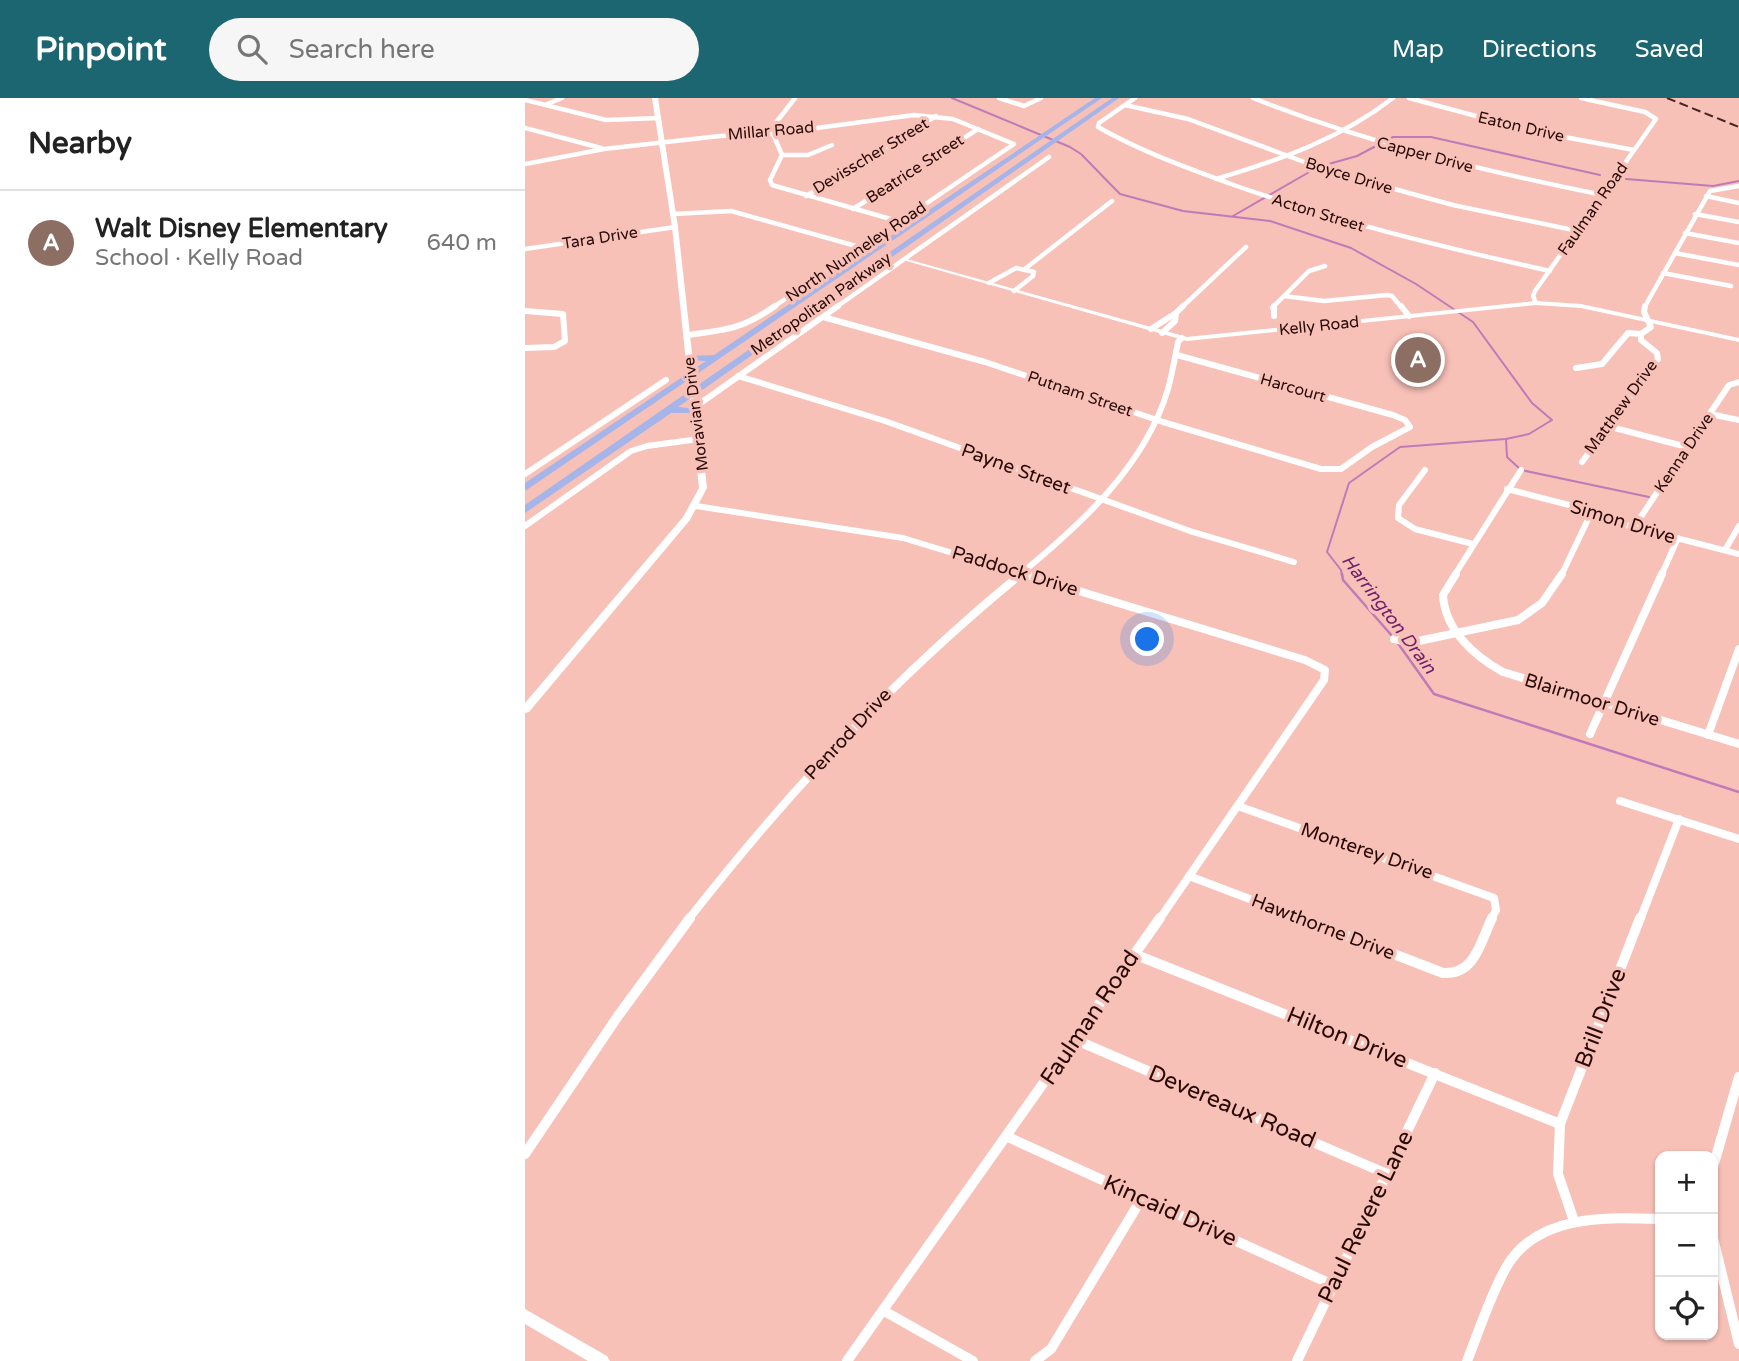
<!DOCTYPE html>
<meta charset="utf-8">
<style>
body{margin:0;font-family:"Varela Round",sans-serif;background:#f6f6f6;color:#222}
.controls{position:absolute;right:21px;bottom:21px;display:grid;overflow:hidden;border-radius:14px;box-shadow:0 2px 5px #0004}
.controls button{width:63px;height:63px;display:grid;place-items:center;padding:0;border:0;border-bottom:2px solid #e0e0e0;background:#fff;color:#222;font:35px sans-serif}
.you{position:absolute;left:623px;top:542px;width:24px;height:24px;margin:-18px;border:5px solid #fff;border-radius:50%;background:#1a73e8;box-shadow:0 0 0 10px #1a73e833}
.badge{display:grid;place-items:center;width:46px;height:46px;border-radius:50%;background:#1c6671;color:#fff;font-size:23px;font-weight:700}
.pin{position:absolute;translate:-50% -50%;border:4px solid #fff;box-shadow:0 2px 7px #0006}
.list{margin:0;padding:0;list-style:none}
h2{display:flex;justify-content:space-between;align-items:center;height:91px;margin:0;padding:0 28px;font-size:30px}
h2 small{font-size:23px;font-weight:400;color:#767676}
.list li{display:grid;grid-template-columns:46px 1fr auto;gap:21px;align-items:center;box-sizing:border-box;height:105px;padding:0 28px;border-top:2px solid #e0e0e0}
.list b{display:block;font-size:26px;white-space:nowrap}
.list p{margin:0;font-size:23px;white-space:nowrap;color:#767676}
.list em{font-size:23px;font-style:normal;color:#767676}
.icon{flex:none;width:38px;height:38px;fill:none;stroke:currentColor;stroke-width:2;stroke-linecap:round;stroke-linejoin:round}
.map{position:relative;flex:none;width:1214px;height:1263px;overflow:hidden}
header{display:flex;align-items:center;gap:42px;box-sizing:border-box;height:98px;padding:0 35px;background:#1c6671;color:#fff}
header strong{font-size:33px}
nav{display:flex;gap:38px;margin-inline-start:auto;font-size:24px}
.search{width:490px;height:63px;background:#f6f6f6;display:flex;align-items:center;gap:18px;box-sizing:border-box;padding:0 24px;border-radius:38px;color:#767676;font-size:26px}
main{display:flex}
aside{flex:1;background:#fff}
.map>svg:first-child{display:block}
.lines{fill:none;stroke-linecap:round;stroke-linejoin:round}
.stream-far1{stroke:#be7bb8;stroke-width:2}
.stream{stroke:#be7bb8;stroke-width:2.5}
.street-far3{stroke:#fff;stroke-width:4.5}
.street-far2{stroke:#fff;stroke-width:6}
.street-far1{stroke:#fff;stroke-width:8}
.street{stroke:#fff;stroke-width:10}
.secondary{fill:#fff;fill-rule:evenodd}
.primary{fill:#a5b4e9;fill-rule:evenodd}
.rail{stroke:#462420;stroke-width:2;stroke-dasharray:9 4.5;stroke-linecap:butt}
.labels{text-anchor:middle;dominant-baseline:central;stroke-width:7;stroke-linejoin:round;paint-order:stroke}
.far-street-label{font-size:16px;fill:#280906;stroke:#f7c1b8}
.far-water-label{font-size:18px;font-style:italic;fill:#6f1f6b;stroke:#f7c1b8}
.street-label{font-size:19px;fill:#280906;stroke:#f7c1b8}
.near-street-label{font-size:23px;fill:#280906;stroke:#f7c1b8}
</style>
<header>
<strong>Pinpoint</strong>
<div class="search"><svg class="icon" aria-label="search" viewBox="0 0 24 24"><circle cx="10" cy="10" r="6"/><path d="M15 15l6 6"/></svg>Search here</div>
<nav><a>Map</a><a>Directions</a><a>Saved</a></nav>
</header>
<main>
<aside>
<h2>Nearby<small></small></h2>
<ul class="list">
<li><span class="badge" style="background:#8d6e63">A</span><div><b>Walt Disney Elementary</b><p>School · Kelly Road</p></div><em>640 m</em></li>
</ul>
</aside>
<div class="map">
<svg width="1214" height="1263" viewBox="0 0 1214 1263">
<rect width="100%" height="100%" fill="#f7c1b8"/>
<g class="lines">
<g class="stream-far1">
<path d="M427,0L545,49L556,56L595,96L658,113L745,123L826,150L891,186L948,224L1007,305L1027,322L1004,336L981,341L875,349L824,385L802,454L816,472L817,478"/>
<path d="M1101,81L1188,88L1214,83"/>
<path d="M708,118L793,69L832,58L868,39H906L1075,77"/>
<path d="M981,341L982,359L996,372L1124,399"/>
</g>
<g class="stream">
<path d="M817,476L818,482L868,539"/>
<path d="M872,544L909,596L1214,694"/>
</g>
<g class="street-far3">
<path d="M270,0L246,31L257,57L245,82L247,87L376,124"/>
<path d="M474,0L499,8L516,0"/>
<path d="M610,0L574,25L573,29C615,53 660,69 706,86C810,123 917,149 1025,173"/>
<path d="M728,0C841,45 959,73 1078,97"/>
<path d="M884,0L1007,33L1109,52"/>
<path d="M0,2L81,22L134,20"/>
<path d="M20,7L37,0"/>
<path d="M600,7L663,21L793,69L862,89L928,107L1053,133"/>
<path d="M0,30L76,50"/>
<path d="M257,57H283L307,47"/>
<path d="M0,66L79,51L195,38L247,36L389,17L428,21L489,46L247,210"/>
<path d="M691,81C755,62 815,41 868,0"/>
<path d="M281,98L411,18"/>
<path d="M1181,98L1214,105"/>
<path d="M328,111L453,31"/>
<path d="M148,116L206,113L338,150"/>
<path d="M1170,116L1214,124"/>
<path d="M1160,135L1214,145"/>
<path d="M0,151L150,129"/>
<path d="M1150,155L1214,167"/>
<path d="M501,170L587,103"/>
<path d="M1138,175L1206,188"/>
<path d="M464,185L491,170L509,174L508,178L489,193"/>
<path d="M759,198L799,203L862,197L867,198L877,210"/>
<path d="M1011,205L1008,198L1010,193L1131,21L1120,14L1056,0"/>
<path d="M310,210L524,59"/>
<path d="M656,210L721,149"/>
<path d="M747,210L784,173L800,168"/>
<path d="M1119,210L1185,93L1214,88"/>
</g>
<g class="street-far2">
<path d="M749,208V218"/>
<path d="M876,208L884,218"/>
<path d="M0,213L38,216L40,243L29,249L0,250"/>
<path d="M651,215L658,208"/>
<path d="M298,219L460,264L638,324L796,371H816L847,349L885,329L880,322L868,317L652,257"/>
<path d="M626,231L651,215L650,223L637,235"/>
<path d="M163,237C202,232 217,231 250,208"/>
<path d="M1051,270L1077,266L1103,235L1116,236"/>
<path d="M213,278L360,323L665,433L769,464"/>
<path d="M170,309L313,208"/>
<path d="M1185,316L1214,322"/>
<path d="M1082,328L1162,349"/>
<path d="M1057,364L1133,261L1132,255L1116,242V236L1126,229L1119,214L1120,208"/>
<path d="M900,372L874,407L873,420L890,431L948,446"/>
<path d="M0,376L141,282"/>
<path d="M982,391L1067,413L1097,426L1214,456"/>
<path d="M171,408L378,440L503,478"/>
<path d="M0,428L106,353L122,348L174,341"/>
<path d="M1109,429L1204,287L1214,284"/>
<path d="M1200,452L1214,428"/>
<path d="M493,478C554,428 620,369 643,291C647,276 650,260 653,244L657,240"/>
<path d="M929,478L996,372"/>
<path d="M1036,478L1067,413"/>
<path d="M1136,478L1153,440"/>
</g>
<g class="street-far1">
<path d="M498,476L780,562L800,572L799,582L634,822"/>
<path d="M931,476L918,497C920,532 949,558 978,574L1214,646"/>
<path d="M869,541L884,545L993,522L1017,505L1037,476"/>
<path d="M1065,636L1137,476"/>
<path d="M1183,637L1214,551"/>
<path d="M1095,703L1214,741"/>
<path d="M713,708L969,800L971,812L966,822"/>
<path d="M664,778L780,822"/>
<path d="M163,822C264,693 369,580 496,476"/>
<path d="M1115,822L1154,721"/>
</g>
<g class="street">
<path d="M775,820L918,875C950,877 955,845 967,820"/>
<path d="M609,856L1035,1026"/>
<path d="M551,942L862,1076"/>
<path d="M483,1039L808,1187"/>
<path d="M0,1056L93,918L165,820"/>
<path d="M1188,1069L1214,979"/>
<path d="M1049,1123L1033,1076L1035,1026L1115,820"/>
<path d="M1188,1140L1214,1246"/>
<path d="M359,1213L448,1263"/>
<path d="M322,1263L635,820"/>
<path d="M510,1263L526,1251L617,1100"/>
<path d="M772,1263L910,975"/>
<path d="M942,1263C954,1233 966,1195 982,1168C1013,1116 1083,1119 1135,1121"/>
</g>
<g class="secondary">
<path d="M127,0H133L153,129L182,390L165,422L4,614L0,615V605L158,419L174,390L147,129Z"/>
<path d="M378,160L662,239L1011,203L1056,206L1214,240V244L1056,210L1011,207L662,243L378,162Z"/>
<path d="M0,1211L82,1258L85,1263H63L0,1226Z"/>
</g>
<g class="primary">
<path d="M570,0H577L0,393V385L181,263L162,262V258L189,257Z"/>
<path d="M587,0H594L153,309L174,311V315H146L0,415V407Z"/>
</g>
<path class="rail" d="M1142,0L1214,29"/>
</g>
<g class="labels">
<g class="far-street-label">
<text transform="translate(996 29) rotate(13)">Eaton Drive</text>
<text transform="translate(246 33) rotate(-5)">Millar Road</text>
<text transform="translate(900 57) rotate(15)">Capper Drive</text>
<text transform="translate(346 58) rotate(-31)">Devisscher Street</text>
<text transform="translate(390 71) rotate(-33)">Beatrice Street</text>
<text transform="translate(824 78) rotate(17)">Boyce Drive</text>
<text transform="translate(1068 111) rotate(-55)">Faulman Road</text>
<text transform="translate(793 115) rotate(17)">Acton Street</text>
<text transform="translate(75 140) rotate(-9)">Tara Drive</text>
<text transform="translate(331 154) rotate(-34)">North Nunneley Road</text>
<text transform="translate(296 206) rotate(-35)">Metropolitan Parkway</text>
<text transform="translate(794 228) rotate(-6)">Kelly Road</text>
<text transform="translate(768 290) rotate(16)">Harcourt</text>
<text transform="translate(555 296) rotate(19)">Putnam Street</text>
<text transform="translate(1096 309) rotate(-54)">Matthew Drive</text>
<text transform="translate(171 316) rotate(-97)">Moravian Drive</text>
<text transform="translate(1159 355) rotate(-56)">Kenna Drive</text>
</g>
<g class="far-water-label">
<text transform="translate(864 516) rotate(53)">Harrington Drain</text>
</g>
<g class="street-label">
<text transform="translate(491 371) rotate(20)">Payne Street</text>
<text transform="translate(1098 424) rotate(17)">Simon Drive</text>
<text transform="translate(490 473) rotate(17)">Paddock Drive</text>
<text transform="translate(1067 602) rotate(17)">Blairmoor Drive</text>
<text transform="translate(323 636) rotate(-47)">Penrod Drive</text>
<text transform="translate(842 753) rotate(19)">Monterey Drive</text>
<text transform="translate(798 829) rotate(21)">Hawthorne Drive</text>
</g>
<g class="near-street-label">
<text transform="translate(565 920) rotate(-56)">Faulman Road</text>
<text transform="translate(1076 920) rotate(-69)">Brill Drive</text>
<text transform="translate(822 940) rotate(22)">Hilton Drive</text>
<text transform="translate(707 1009) rotate(23)">Devereaux Road</text>
<text transform="translate(645 1113) rotate(24)">Kincaid Drive</text>
<text transform="translate(841 1119) rotate(-64)">Paul Revere Lane</text>
</g>
</g>
</svg>
<div class="controls">
<button>+</button>
<button>−</button>
<button><svg class="icon" aria-label="locate" viewBox="0 0 24 24"><circle cx="12" cy="12" r="6"/><path d="M12 2v4M12 18v4M2 12h4M18 12h4"/></svg></button>
</div>
<div class="you"></div>
<div class="pin badge" style="left:893px;top:262px;background:#8d6e63">A</div>
</div>
</main>
